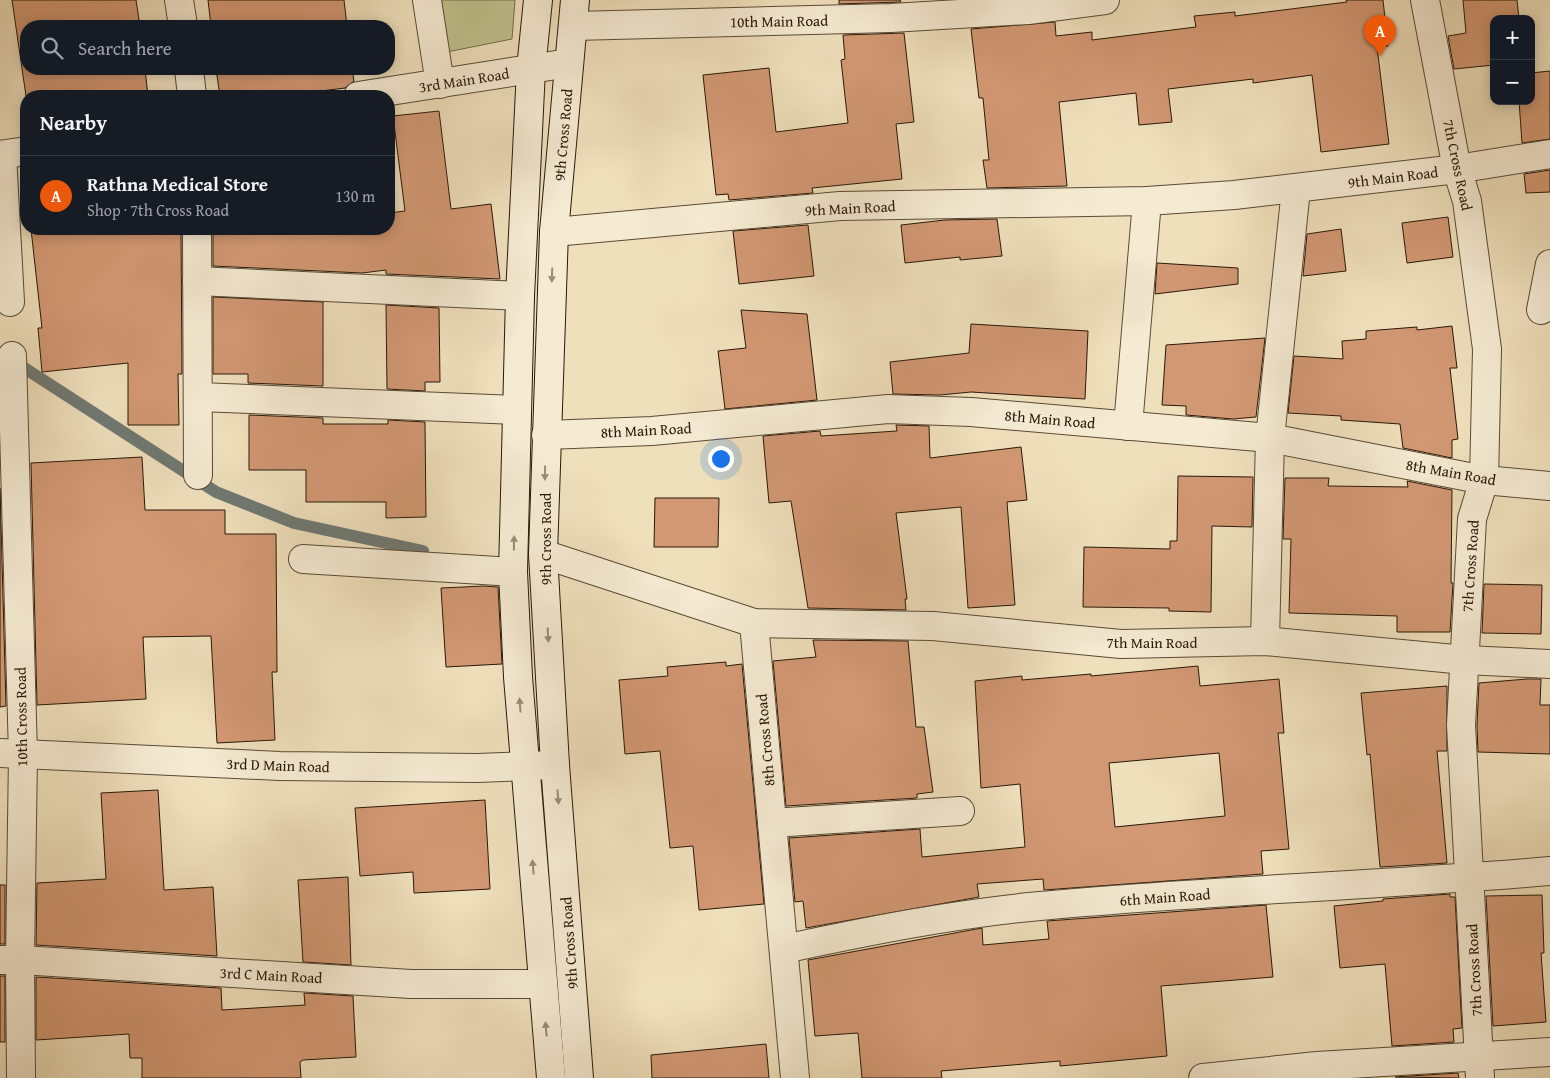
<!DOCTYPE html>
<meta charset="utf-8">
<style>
body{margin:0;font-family:"Gentium Book Plus",serif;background:#242831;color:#f1f3f6}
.controls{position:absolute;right:15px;top:15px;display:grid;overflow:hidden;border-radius:10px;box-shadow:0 2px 12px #0003}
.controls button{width:45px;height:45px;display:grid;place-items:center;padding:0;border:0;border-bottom:1px solid #363941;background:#171b24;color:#f1f3f6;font:25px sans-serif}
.you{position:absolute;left:720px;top:458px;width:18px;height:18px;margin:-12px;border:4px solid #fff;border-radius:50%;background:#1a73e8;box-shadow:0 0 0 8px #1a73e833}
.badge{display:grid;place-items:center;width:32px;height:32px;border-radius:50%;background:#ea580c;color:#fff;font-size:16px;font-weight:700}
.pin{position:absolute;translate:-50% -41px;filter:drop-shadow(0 1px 2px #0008)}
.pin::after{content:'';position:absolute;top:26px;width:18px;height:15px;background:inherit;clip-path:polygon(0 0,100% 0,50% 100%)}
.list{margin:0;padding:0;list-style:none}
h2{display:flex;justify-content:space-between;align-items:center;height:65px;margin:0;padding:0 20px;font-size:21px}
h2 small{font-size:16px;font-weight:400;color:#9ea1a6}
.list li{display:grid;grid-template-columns:32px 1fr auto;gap:15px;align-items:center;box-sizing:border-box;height:80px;padding:0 20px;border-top:1px solid #363941}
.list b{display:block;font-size:19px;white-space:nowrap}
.list p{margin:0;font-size:16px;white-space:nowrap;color:#9ea1a6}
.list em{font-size:16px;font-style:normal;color:#9ea1a6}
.icon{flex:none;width:28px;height:28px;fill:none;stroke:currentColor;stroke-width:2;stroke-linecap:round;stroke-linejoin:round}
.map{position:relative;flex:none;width:1550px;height:1078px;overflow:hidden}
.search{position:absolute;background:#171b24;box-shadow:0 2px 12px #0003;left:20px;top:20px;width:375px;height:55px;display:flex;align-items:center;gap:12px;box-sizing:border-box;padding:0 18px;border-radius:20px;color:#9ea1a6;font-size:19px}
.panel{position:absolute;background:#171b24;box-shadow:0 2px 12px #0003;left:20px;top:90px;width:375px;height:145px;border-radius:20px}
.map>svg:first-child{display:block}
.green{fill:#bec18d;stroke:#746c4a}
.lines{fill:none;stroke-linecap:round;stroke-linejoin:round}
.stream{stroke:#6f7973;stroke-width:12}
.building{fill:#d29873;stroke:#291808;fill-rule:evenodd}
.street-casing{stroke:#5a4a35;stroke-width:30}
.secondary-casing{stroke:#291808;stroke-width:30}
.street{stroke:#f5ebd3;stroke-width:28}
.secondary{stroke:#f5ebd3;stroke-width:28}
.oneway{fill:#998c78}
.labels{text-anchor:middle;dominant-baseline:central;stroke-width:4;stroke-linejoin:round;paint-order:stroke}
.street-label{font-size:15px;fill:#291808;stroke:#f5ebd3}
</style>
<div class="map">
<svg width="1550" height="1078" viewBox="0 0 1550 1078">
<rect width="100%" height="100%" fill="#efe0bc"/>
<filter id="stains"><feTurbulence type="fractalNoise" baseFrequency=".004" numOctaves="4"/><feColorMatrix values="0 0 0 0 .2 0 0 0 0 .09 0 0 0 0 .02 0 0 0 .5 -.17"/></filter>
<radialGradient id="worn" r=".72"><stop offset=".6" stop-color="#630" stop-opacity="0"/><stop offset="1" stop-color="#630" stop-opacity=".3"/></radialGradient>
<path class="green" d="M439,0H515L512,39L447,52Z"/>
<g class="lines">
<path class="stream" d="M12,360L216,492L294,523L423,551"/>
</g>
<g class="building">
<path d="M12,0H136L140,26H26V69H145L148,96H26Z"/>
<path d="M208,0H344L347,26H211Z"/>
<path d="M839,0H900L901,2L839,4Z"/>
<path d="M1346,0H1383L1388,46L1377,47L1389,144L1321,152L1312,75L1253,83V79L1168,89L1172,122L1139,125L1136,93L1059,102L1067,186L987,188L983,160H989L983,98H979L971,29L1055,22L1056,36L1092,32V40L1196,27L1194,16L1235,12V16L1347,2Z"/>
<path d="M1463,0H1517L1519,19H1494V65L1454,69L1448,36L1466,33Z"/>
<path d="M904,33L914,122L896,124L902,179L812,188L813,193L729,200L728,194L716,195L703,75L769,68L776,132L848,123L841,60L845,59L843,35Z"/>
<path d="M216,69H352L354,81L345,88L281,96H220Z"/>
<path d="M1550,71V139L1522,143L1519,101H1531V73Z"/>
<path d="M439,111L451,209L491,204L500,279L386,274V270L362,273L213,266V229H389V213L405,211L393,116Z"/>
<path d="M1550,170V192L1526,193L1524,174Z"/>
<path d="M1448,217L1453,257L1407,263L1402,223Z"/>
<path d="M997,219L1002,256L960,260V257L905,263L901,225L945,220Z"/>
<path d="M808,225L814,276L739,284L733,231Z"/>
<path d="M31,229H181L182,374H178L179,425H128V363L42,372L38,328H42Z"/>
<path d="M1341,229L1346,271L1303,276L1307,234Z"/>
<path d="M1157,263L1238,268V284L1155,294Z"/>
<path d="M213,297L323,302V386L248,383V374H213Z"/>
<path d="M386,305L439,308L440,382H425V391L387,389Z"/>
<path d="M741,310L807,314L817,400L725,409L718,351L746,348Z"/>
<path d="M971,324L1088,331L1085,399L971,392L940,395L893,394L890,362L969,353Z"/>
<path d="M1452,326L1457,368H1450L1458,439L1452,440V458L1403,448L1400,424L1341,420V416L1288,413L1294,356L1343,359L1342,341L1366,339V331L1417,327V330Z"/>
<path d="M1265,338L1256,417L1233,419L1186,415V406L1162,405L1166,345Z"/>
<path d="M249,415L323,418V424H388V420L425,422L426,517L386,518V502H306V470H249Z"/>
<path d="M896,425L929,426L930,458L1021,447L1027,500L1007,502L1015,605L968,608L961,507L896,513L907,599H905L906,610L808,608L791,501L769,503L763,436L820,431L821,436L897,431Z"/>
<path d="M142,457L145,510H225V534H276L277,672H272L275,740L217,743L211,636L143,637L146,699L37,705L31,463Z"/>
<path d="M1178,476L1253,477L1252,527L1212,526L1211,612L1169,611V608L1083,607L1084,547L1170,549V541H1177Z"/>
<path d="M1285,478H1329L1328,486L1408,487L1407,481L1452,490L1451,583H1453L1450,632H1397V616L1289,613L1291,539H1283Z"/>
<path d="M0,488L6,706L0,707Z"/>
<path d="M655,498H719L718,547H654Z"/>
<path d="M1484,584L1542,585L1541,634L1482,633Z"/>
<path d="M484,586L498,587L502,664L446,667L441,588Z"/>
<path d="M813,640L908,641L916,727H924L933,792L917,794V798L786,806L773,661L816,657Z"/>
<path d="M726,662V666L742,664L764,904L699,910L693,846L670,848L660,751L625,754L619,680L668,676L667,667Z"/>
<path d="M1198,666L1200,686L1279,679L1284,733H1278L1289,849L1261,851L1263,874L1044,890L1043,879L977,884L979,897L806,928L803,901L795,902L789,838L920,829L922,857L1025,847L1020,784L981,788L975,681L1022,676V680L1091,674V676ZM1219,753L1225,816L1115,827L1109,763Z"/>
<path d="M1527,679H1541L1540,705H1550V754L1478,752L1477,725L1479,683Z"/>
<path d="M1447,686V751H1437L1447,863L1380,867L1370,754L1367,755L1361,693Z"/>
<path d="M158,790L164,890L213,887L217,956L36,945L37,883L106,879L101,793Z"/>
<path d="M485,800L490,889L414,893L413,872L360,876L355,808Z"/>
<path d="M348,877L351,965L303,962L298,880Z"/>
<rect x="0" y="885" width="5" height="59"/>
<path d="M1450,894V897H1455L1462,1028L1453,1029L1454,1042L1392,1046L1385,964L1340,968L1334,906L1383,901V899Z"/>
<path d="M1542,895L1544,953H1541L1546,1022L1493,1026L1486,896Z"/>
<path d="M1266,905L1273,977L1161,986L1167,1056L1060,1066V1061L941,1071L942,1078H862L858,1033L815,1036L808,960L982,928L983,945L1049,939L1047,921Z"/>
<rect x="0" y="976" width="5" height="66"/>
<path d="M36,977L219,988H221L222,1010L305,1005L304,993L353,996L356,1057L303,1060L300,1062L301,1078H142V1058H130L129,1034L36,1040Z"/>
<path d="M766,1044L769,1078H652L651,1055Z"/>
<path d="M1458,1073L1459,1078L1395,1077Z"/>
</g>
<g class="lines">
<defs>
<g id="street">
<path d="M179,0L183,26"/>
<path d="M427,0L440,84"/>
<path d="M1425,0L1457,169L1467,201L1487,349L1484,480L1472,519L1461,725L1480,1078"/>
<path d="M573,26L891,18L1028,10L1105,0"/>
<path d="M189,69L192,96"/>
<path d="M358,96L569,63"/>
<path d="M0,155L26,151"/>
<path d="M2,155L10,302"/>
<path d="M197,229L198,475"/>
<path d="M554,232L840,206L1147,201L1234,195L1457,169L1550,154"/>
<path d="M197,281L520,296"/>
<path d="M1541,310L1550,264"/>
<path d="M12,356L23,755L20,960L21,1078"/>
<path d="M199,397L516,410"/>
<path d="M1128,426L1147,201"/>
<path d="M546,435L652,431L888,409L971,412L1270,438L1484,480L1550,486"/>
<path d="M543,554L754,623L933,626L1121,644L1265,641L1465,660L1550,664"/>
<path d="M303,559L513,572"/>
<path d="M754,623L795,1078"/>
<path d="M1265,641L1270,438L1296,189"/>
<path d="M0,753L280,766L477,768L555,765"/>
<path d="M772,823L960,811"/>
<path d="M784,949C868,931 953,914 1040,906C1209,890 1380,886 1550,871"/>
<path d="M0,960H20L411,984H542"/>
<path d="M1203,1078L1317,1066L1550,1052"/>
</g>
<g id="secondary">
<path d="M538,0L531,69L520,296L513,572L518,677L551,1078"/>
<path d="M575,0L554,232L543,554L555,765L579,1078"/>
</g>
</defs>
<use href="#street" class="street-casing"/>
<use href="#secondary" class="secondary-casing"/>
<use href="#street" class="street"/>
<use href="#secondary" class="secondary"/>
</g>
<defs><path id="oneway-solid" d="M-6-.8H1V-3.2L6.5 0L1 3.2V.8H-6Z" transform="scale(1.25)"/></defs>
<g class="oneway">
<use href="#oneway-solid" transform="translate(552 275) rotate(92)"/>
<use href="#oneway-solid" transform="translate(545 473) rotate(91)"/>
<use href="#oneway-solid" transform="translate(514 543) rotate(-89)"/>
<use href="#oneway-solid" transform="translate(548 635) rotate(87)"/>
<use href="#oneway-solid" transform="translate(520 705) rotate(-94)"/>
<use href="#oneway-solid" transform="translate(558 797) rotate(86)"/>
<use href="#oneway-solid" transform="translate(533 867) rotate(-95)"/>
<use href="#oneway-solid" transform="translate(546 1029) rotate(-95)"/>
</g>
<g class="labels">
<g class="street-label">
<text transform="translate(779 21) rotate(-1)">10th Main Road</text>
<text transform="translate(464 80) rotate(-9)">3rd Main Road</text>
<text transform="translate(563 135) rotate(-85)">9th Cross Road</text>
<text transform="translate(1458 165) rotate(78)">7th Cross Road</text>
<text transform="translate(1393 177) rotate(-7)">9th Main Road</text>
<text transform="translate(850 208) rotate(-3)">9th Main Road</text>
<text transform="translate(1050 419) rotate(5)">8th Main Road</text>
<text transform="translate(646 430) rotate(-3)">8th Main Road</text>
<text transform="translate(1451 472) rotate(10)">8th Main Road</text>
<text transform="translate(545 539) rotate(-90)">9th Cross Road</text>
<text transform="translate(1470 566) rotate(-86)">7th Cross Road</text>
<text x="1152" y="642">7th Main Road</text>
<text transform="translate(21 717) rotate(-91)">10th Cross Road</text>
<text transform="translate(765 740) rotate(-95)">8th Cross Road</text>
<text transform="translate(278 765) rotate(2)">3rd D Main Road</text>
<text transform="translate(1165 897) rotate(-4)">6th Main Road</text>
<text transform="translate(569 943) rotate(-94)">9th Cross Road</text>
<text transform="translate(1474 970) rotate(-93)">7th Cross Road</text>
<text transform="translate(271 975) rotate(3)">3rd C Main Road</text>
</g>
</g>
<rect width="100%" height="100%" filter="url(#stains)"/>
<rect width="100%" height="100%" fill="url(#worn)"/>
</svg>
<div class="controls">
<button>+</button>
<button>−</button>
</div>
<div class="you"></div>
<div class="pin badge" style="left:1380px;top:56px">A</div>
<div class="search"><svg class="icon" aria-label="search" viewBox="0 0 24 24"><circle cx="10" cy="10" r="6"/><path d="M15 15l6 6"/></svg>Search here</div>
<section class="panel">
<h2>Nearby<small></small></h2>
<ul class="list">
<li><span class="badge">A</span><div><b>Rathna Medical Store</b><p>Shop · 7th Cross Road</p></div><em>130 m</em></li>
</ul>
</section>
</div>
